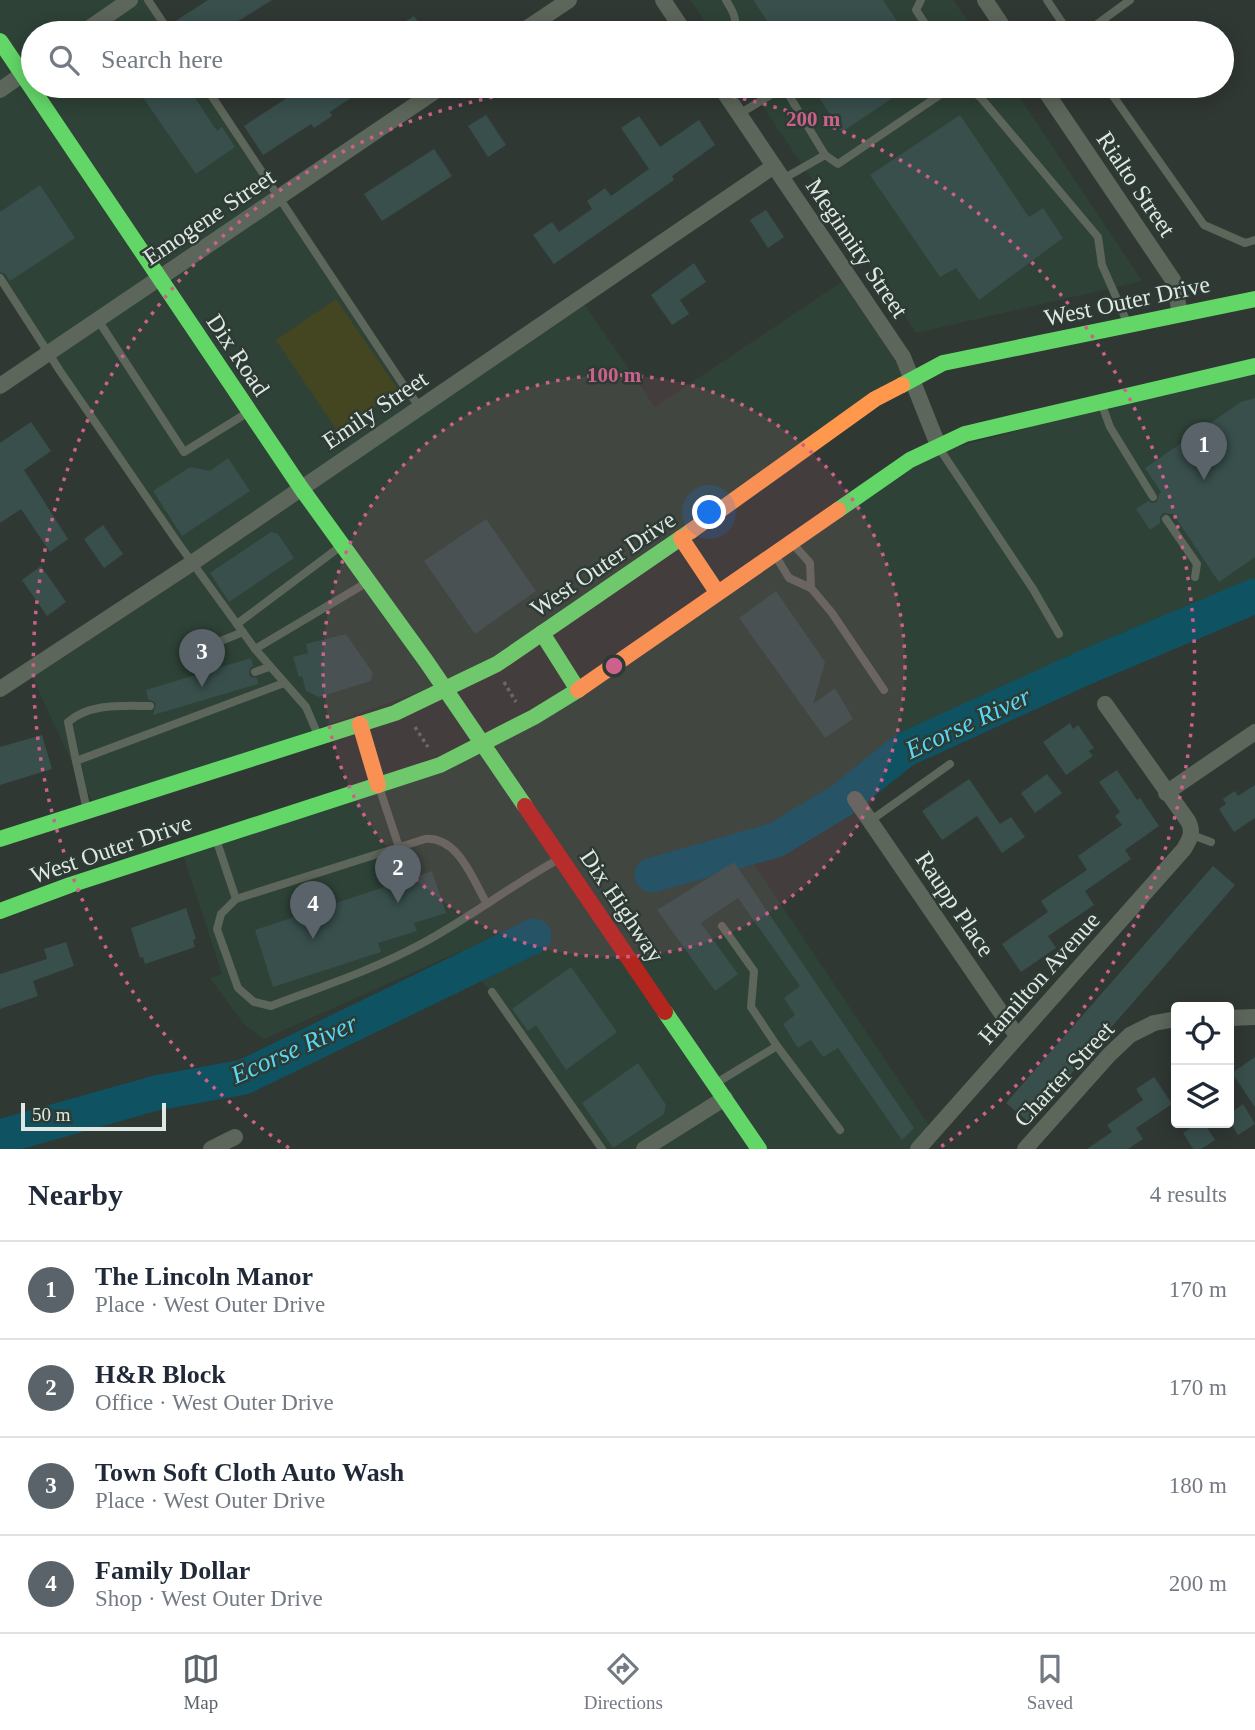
<!DOCTYPE html>
<meta charset="utf-8">
<style>
body{margin:0;font-family:Georgia,serif;background:#f2f2f3;color:#1f2937}
.controls{position:absolute;right:21px;bottom:21px;display:grid;overflow:hidden;border-radius:7px;box-shadow:0 4px 18px #0003}
.controls button{width:63px;height:63px;display:grid;place-items:center;padding:0;border:0;border-bottom:2px solid #e0e1e3;background:#fff;color:#1f2937;font:35px sans-serif}
.scale{position:absolute;left:21px;bottom:18px;width:145px;box-sizing:border-box;padding-left:7px;border:4px solid #dfe8e3;border-top:0;font-size:19px;line-height:24px;white-space:nowrap;color:#dfe8e3;-webkit-text-stroke:5px #2d3b34;paint-order:stroke}
.you{position:absolute;left:710px;top:513px;width:24px;height:24px;margin:-18px;border:5px solid #fff;border-radius:50%;background:#1a73e8;box-shadow:0 0 0 10px #1a73e833}
.badge{display:grid;place-items:center;width:46px;height:46px;border-radius:50%;background:#5a6369;color:#fff;font-size:23px;font-weight:700}
.pin{position:absolute;translate:-50% -58px;filter:drop-shadow(0 2px 4px #0008)}
.pin::after{content:'';position:absolute;top:37px;width:24px;height:21px;background:inherit;clip-path:polygon(0 0,100% 0,50% 100%)}
.list{margin:0;padding:0;list-style:none}
h2{display:flex;justify-content:space-between;align-items:center;height:91px;margin:0;padding:0 28px;font-size:30px}
h2 small{font-size:23px;font-weight:400;color:#747a83}
.list li{display:grid;grid-template-columns:46px 1fr auto;gap:21px;align-items:center;box-sizing:border-box;height:98px;padding:0 28px;border-top:2px solid #e0e1e3}
.list b{display:block;font-size:26px;white-space:nowrap}
.list p{margin:0;font-size:23px;white-space:nowrap;color:#747a83}
.list em{font-size:23px;font-style:normal;color:#747a83}
.icon{flex:none;width:38px;height:38px;fill:none;stroke:currentColor;stroke-width:2;stroke-linecap:round;stroke-linejoin:round}
.map{position:relative;flex:none;width:1255px;height:1149px;overflow:hidden}
.search{position:absolute;background:#fff;box-shadow:0 4px 18px #0003;left:21px;right:21px;top:21px;height:77px;display:flex;align-items:center;gap:18px;box-sizing:border-box;padding:0 24px;border-radius:38px;color:#747a83;font-size:26px}
.sheet{height:483px;background:#fff}
nav{display:flex;justify-content:space-around;align-items:center;box-sizing:border-box;height:98px;border-top:2px solid #e0e1e3;background:#fff;font-size:19px;color:#747a83}
nav a{display:grid;justify-items:center;gap:4px}
nav .on{color:#5a6369}
.map>svg:first-child{display:block}
.built{fill:#2e4237}
.green{fill:#444521}
.lines{fill:none;stroke-linecap:round;stroke-linejoin:round}
.river{stroke:#0f5261;stroke-width:35}
.building{fill:#384f4c}
.path{stroke:#60685e;stroke-width:3.5;stroke-dasharray:3.5 3.5;stroke-linecap:butt}
.lane{stroke:#5d665a;stroke-width:8}
.street{stroke:#5d665a;stroke-width:16}
.fast{stroke:#63d668;stroke-width:16}
.slow{stroke:#ff974d;stroke-width:16}
.jam{stroke:#b3261e;stroke-width:16}
.ring{fill:none;stroke:#cc618b;stroke-width:3.5;stroke-dasharray:3.5 7}
.labels{text-anchor:middle;dominant-baseline:central;stroke-width:5;stroke-linejoin:round;paint-order:stroke}
.street-label{font-size:24px;fill:#dfe8e3;stroke:#2d3b34}
.water-label{font-size:26px;font-style:italic;fill:#5ad7f6;stroke:#2d3b34}
.centre{fill:#cc618b;stroke:#2d3b34;stroke-width:3.5}
.ring-label{font-size:21px;text-anchor:middle;font-weight:bold;fill:#cc618b;stroke:#2d3b34;stroke-width:5;stroke-linejoin:round;paint-order:stroke}
</style>
<div class="map">
<svg width="1255" height="1149" viewBox="0 0 1255 1149">
<rect width="100%" height="100%" fill="#303834"/>
<g class="built">
<path d="M0,0H149L171,33H33V86H206L420,407L580,298L655,407L849,277L912,379L497,664L97,808L80,780L29,670L192,562L0,278Z"/>
<path d="M690,0H954L976,33H713Z"/>
<path d="M749,86H1012L1142,281L916,333Z"/>
<path d="M1255,366V596L904,750L842,800L776,840L744,849L933,1132L918,1149H602L461,951L264,1039L243,1023L210,978L222,974L181,849L378,785L534,717L910,460Z"/>
</g>
<path class="green" d="M336,299L399,391L338,432L276,340Z"/>
<g class="lines">
<g class="river">
<path d="M652,875L776,840L842,800L904,750L1084,668L1255,596"/>
<path d="M0,1137L156,1093L244,1077L534,936"/>
</g>
</g>
<g class="building">
<path d="M208,0H272L219,33H181L174,22Z"/>
<path d="M753,0H883L905,33H775Z"/>
<path d="M414,16L425,33H387Z"/>
<path d="M157,86H187L217,131L222,127L235,147L196,174L142,96Z"/>
<path d="M305,86H349L355,95L330,112L332,116L314,128L311,124L263,155L244,126Z"/>
<path d="M811,86H910L842,132Z"/>
<path d="M486,115L506,145L488,157L468,126Z"/>
<path d="M960,115L1029,217L1043,208L1063,238L979,300L956,268L940,277L870,175Z"/>
<path d="M639,116L660,147L699,120L715,145L672,176L674,180L554,264L533,235L552,222L559,232L592,209L587,201L605,188L611,196L649,169L621,128Z"/>
<path d="M434,149L452,176L382,221L364,194Z"/>
<path d="M40,185L75,238L10,281L5,274L0,272V212Z"/>
<path d="M766,210L784,237L768,248L750,220Z"/>
<path d="M694,263L706,282L680,300L689,314L672,325L651,295Z"/>
<path d="M1255,398V557L1219,582L1173,514L1163,513L1160,517V523L1150,530L1136,509L1148,501L1152,503L1157,502L1159,494L1161,492L1145,468L1241,402Z"/>
<path d="M31,422L51,451L24,470L68,539L50,552L21,509L0,523V443Z"/>
<path d="M228,458L250,491L182,536L153,491L190,467L210,471Z"/>
<path d="M486,519L536,591L475,634L424,561Z"/>
<path d="M103,525L123,554L104,568L84,539Z"/>
<path d="M271,532L278,534L294,558L229,602L210,573Z"/>
<path d="M41,566L66,602L47,616L22,580Z"/>
<path d="M776,591L825,662L813,704L835,688L853,719L825,738L739,618Z"/>
<path d="M346,634L373,673L371,681L319,697L306,691L302,676L299,677L293,657L308,653L306,644Z"/>
<path d="M251,658L253,666L250,668L249,674L251,677L257,678L258,684L153,715L156,703L148,699L146,690Z"/>
<path d="M1070,723L1073,729L1078,725L1094,748L1089,751L1093,756L1066,775L1043,742Z"/>
<path d="M42,735L52,769L0,785V747Z"/>
<path d="M1117,770L1137,800L1140,798L1159,826L1125,850L1131,859L1085,891L1094,905L1048,936L1056,948L1021,972L1002,944L1048,912L1041,901L1087,870L1078,856L1122,825L1115,816L1120,812L1099,782Z"/>
<path d="M1047,774L1062,793L1035,813L1021,793Z"/>
<path d="M969,779L1000,824L1011,817L1025,837L1002,853L977,816L942,840L922,811Z"/>
<path d="M1255,785V818L1234,832L1219,809L1226,804L1223,799L1235,791L1238,796Z"/>
<path d="M734,862L914,1128L902,1140L838,1048L823,1057L811,1040L798,1048L783,1024L795,1015L784,998L800,986L738,898L701,923L738,974L715,991L657,910Z"/>
<path d="M1213,866L1235,885L1029,1122L1006,1103Z"/>
<path d="M432,871L446,913L414,923L417,931L378,943L381,952L273,987L255,930Z"/>
<path d="M186,908L196,939L193,940L195,947L145,964L143,957L140,958L131,928Z"/>
<path d="M66,942L74,966L33,981L38,996L0,1009V974L47,959L44,949Z"/>
<path d="M571,967L617,1032L566,1070L536,1025L528,1031L512,1009Z"/>
<path d="M1255,1057V1107L1232,1073Z"/>
<path d="M638,1063L666,1105L664,1114L613,1148L582,1103Z"/>
<path d="M1154,1077L1172,1104L1136,1128L1143,1139L1128,1149H1087L1112,1132L1107,1125L1143,1100L1136,1089Z"/>
<path d="M1243,1104L1255,1124L1238,1135L1229,1121V1114Z"/>
<path d="M1198,1123H1204L1215,1140L1201,1149H1193L1183,1133Z"/>
</g>
<g class="lines">
<g class="path">
<path d="M504,682L516,702"/>
<path d="M415,727L428,747"/>
</g>
<g class="lane">
<path d="M148,0L170,33"/>
<path d="M726,0C733,12 739,20 732,33"/>
<path d="M921,0L916,10L931,33"/>
<path d="M1047,0L1069,33"/>
<path d="M1085,33L1130,0"/>
<path d="M205,86L406,389L420,407"/>
<path d="M966,86L981,98L1098,237L1102,265L1127,322"/>
<path d="M1106,86L1204,225L1245,243L1255,240"/>
<path d="M739,114L784,87L825,155L838,164L953,86"/>
<path d="M783,179L825,155"/>
<path d="M0,278L60,371L178,543L255,649L306,707L318,735"/>
<path d="M98,320L184,452L247,413"/>
<path d="M1102,405L1110,427L1153,497"/>
<path d="M939,448L1033,589L1059,634"/>
<path d="M1166,519L1197,564L1195,577"/>
<path d="M793,544L810,563L811,588"/>
<path d="M775,555L789,578L811,588L832,613L884,690"/>
<path d="M237,624L341,546"/>
<path d="M255,649L366,583"/>
<path d="M196,651L243,632"/>
<path d="M255,672L269,667"/>
<path d="M76,761L68,722C90,703 122,706 150,706"/>
<path d="M379,787L399,847"/>
<path d="M87,810L76,761L284,683"/>
<path d="M870,821L950,764"/>
<path d="M1192,835L1211,842"/>
<path d="M216,839L236,899"/>
<path d="M487,904C473,880 458,836 425,839L236,899L221,914L217,929L238,988L254,1002L271,1006C321,987 373,970 421,944C469,918 512,885 559,859"/>
<path d="M492,992L602,1149"/>
<path d="M777,1046L840,1130"/>
<path d="M718,1082L777,1046L751,1007L754,971L722,926"/>
</g>
<g class="street">
<path d="M663,0L685,33"/>
<path d="M985,0L1007,33"/>
<path d="M82,33L130,0"/>
<path d="M520,33L569,0"/>
<path d="M720,86L903,357L938,445"/>
<path d="M1042,86L1173,280L1180,313"/>
<path d="M0,90L33,67"/>
<path d="M0,386L443,86"/>
<path d="M0,689L192,563L774,166"/>
<path d="M1166,793L1255,732"/>
<path d="M855,799L1017,1036"/>
<path d="M1229,1018L1255,1017"/>
<path d="M211,1149L235,1137"/>
<path d="M644,1149L725,1098"/>
<path d="M918,1149L1184,849C1190,839 1194,832 1188,821L1105,704"/>
<path d="M1025,1149L1109,1055L1130,1035L1154,1023L1176,1019"/>
</g>
<g class="fast">
<path d="M0,41L301,488L426,661L525,806"/>
<path d="M902,385L943,363L1255,299"/>
<path d="M838,510L910,460L965,434L1255,366"/>
<path d="M542,633L578,690"/>
<path d="M0,839L395,713L497,664L691,531"/>
<path d="M0,911L70,885L440,765L534,717L578,690"/>
<path d="M665,1012L759,1149"/>
</g>
<g class="slow">
<path d="M691,531L875,399L902,385"/>
<path d="M681,538L717,592"/>
<path d="M578,690L838,510"/>
<path d="M360,724L378,785"/>
</g>
<path class="jam" d="M525,806L665,1012"/>
</g>
<circle cx="614" cy="666" r="291" fill="#cc618b" fill-opacity=".12"/>
<g class="ring">
<circle cx="614" cy="666" r="291"/>
<path d="M289 1148A582 582 0 0 1 568 86M660 86A582 582 0 0 1 939 1148"/>
</g>
<g class="labels">
<g class="street-label">
<text transform="translate(1136 184) rotate(56)">Rialto Street</text>
<text transform="translate(209 217) rotate(-34)">Emogene Street</text>
<text transform="translate(857 248) rotate(56)">Meginnity Street</text>
<text transform="translate(1127 301) rotate(-12)">West Outer Drive</text>
<text transform="translate(238 355) rotate(56)">Dix Road</text>
<text transform="translate(375 410) rotate(-34)">Emily Street</text>
<text transform="translate(603 564) rotate(-34)">West Outer Drive</text>
<text transform="translate(111 849) rotate(-19)">West Outer Drive</text>
<text transform="translate(955 904) rotate(56)">Raupp Place</text>
<text transform="translate(622 906) rotate(56)">Dix Highway</text>
<text transform="translate(1039 978) rotate(-48)">Hamilton Avenue</text>
<text transform="translate(1064 1074) rotate(-47)">Charter Street</text>
</g>
<g class="water-label">
<text transform="translate(968 723) rotate(-25)">Ecorse River</text>
<text transform="translate(294 1049) rotate(-24)">Ecorse River</text>
</g>
</g>
<circle cx="614" cy="666" r="10" class="centre"/>
<g class="ring-label">
<text x="813" y="126">200 m</text>
<text x="614" y="382">100 m</text>
</g>
</svg>
<div class="controls">
<button><svg class="icon" aria-label="locate" viewBox="0 0 24 24"><circle cx="12" cy="12" r="6"/><path d="M12 2v4M12 18v4M2 12h4M18 12h4"/></svg></button>
<button><svg class="icon" aria-label="layers" viewBox="0 0 24 24"><path d="M12 4l9 5-9 5-9-5zM3 14l9 5 9-5"/></svg></button>
</div>
<div class="scale">50 m</div>
<div class="you"></div>
<div class="pin badge" style="left:1204px;top:480px">1</div>
<div class="pin badge" style="left:398px;top:903px">2</div>
<div class="pin badge" style="left:202px;top:687px">3</div>
<div class="pin badge" style="left:313px;top:939px">4</div>
<div class="search"><svg class="icon" aria-label="search" viewBox="0 0 24 24"><circle cx="10" cy="10" r="6"/><path d="M15 15l6 6"/></svg>Search here</div>
</div>
<section class="sheet">
<h2>Nearby<small>4 results</small></h2>
<ul class="list">
<li><span class="badge">1</span><div><b>The Lincoln Manor</b><p>Place · West Outer Drive</p></div><em>170 m</em></li>
<li><span class="badge">2</span><div><b>H&amp;R Block</b><p>Office · West Outer Drive</p></div><em>170 m</em></li>
<li><span class="badge">3</span><div><b>Town Soft Cloth Auto Wash</b><p>Place · West Outer Drive</p></div><em>180 m</em></li>
<li><span class="badge">4</span><div><b>Family Dollar</b><p>Shop · West Outer Drive</p></div><em>200 m</em></li>
</ul>
</section>
<nav>
<a class="on"><svg class="icon" aria-label="map" viewBox="0 0 24 24"><path d="M3 6l6-2 6 2 6-2v14l-6 2-6-2-6 2zM9 4v14M15 6v14"/></svg>Map</a>
<a><svg class="icon" aria-label="directions" viewBox="0 0 24 24"><path d="M12 3l9 9-9 9-9-9zM9 14v-3h6M13 9l2 2-2 2"/></svg>Directions</a>
<a><svg class="icon" aria-label="saved" viewBox="0 0 24 24"><path d="M7 4h10v16l-5-4-5 4z"/></svg>Saved</a>
</nav>
